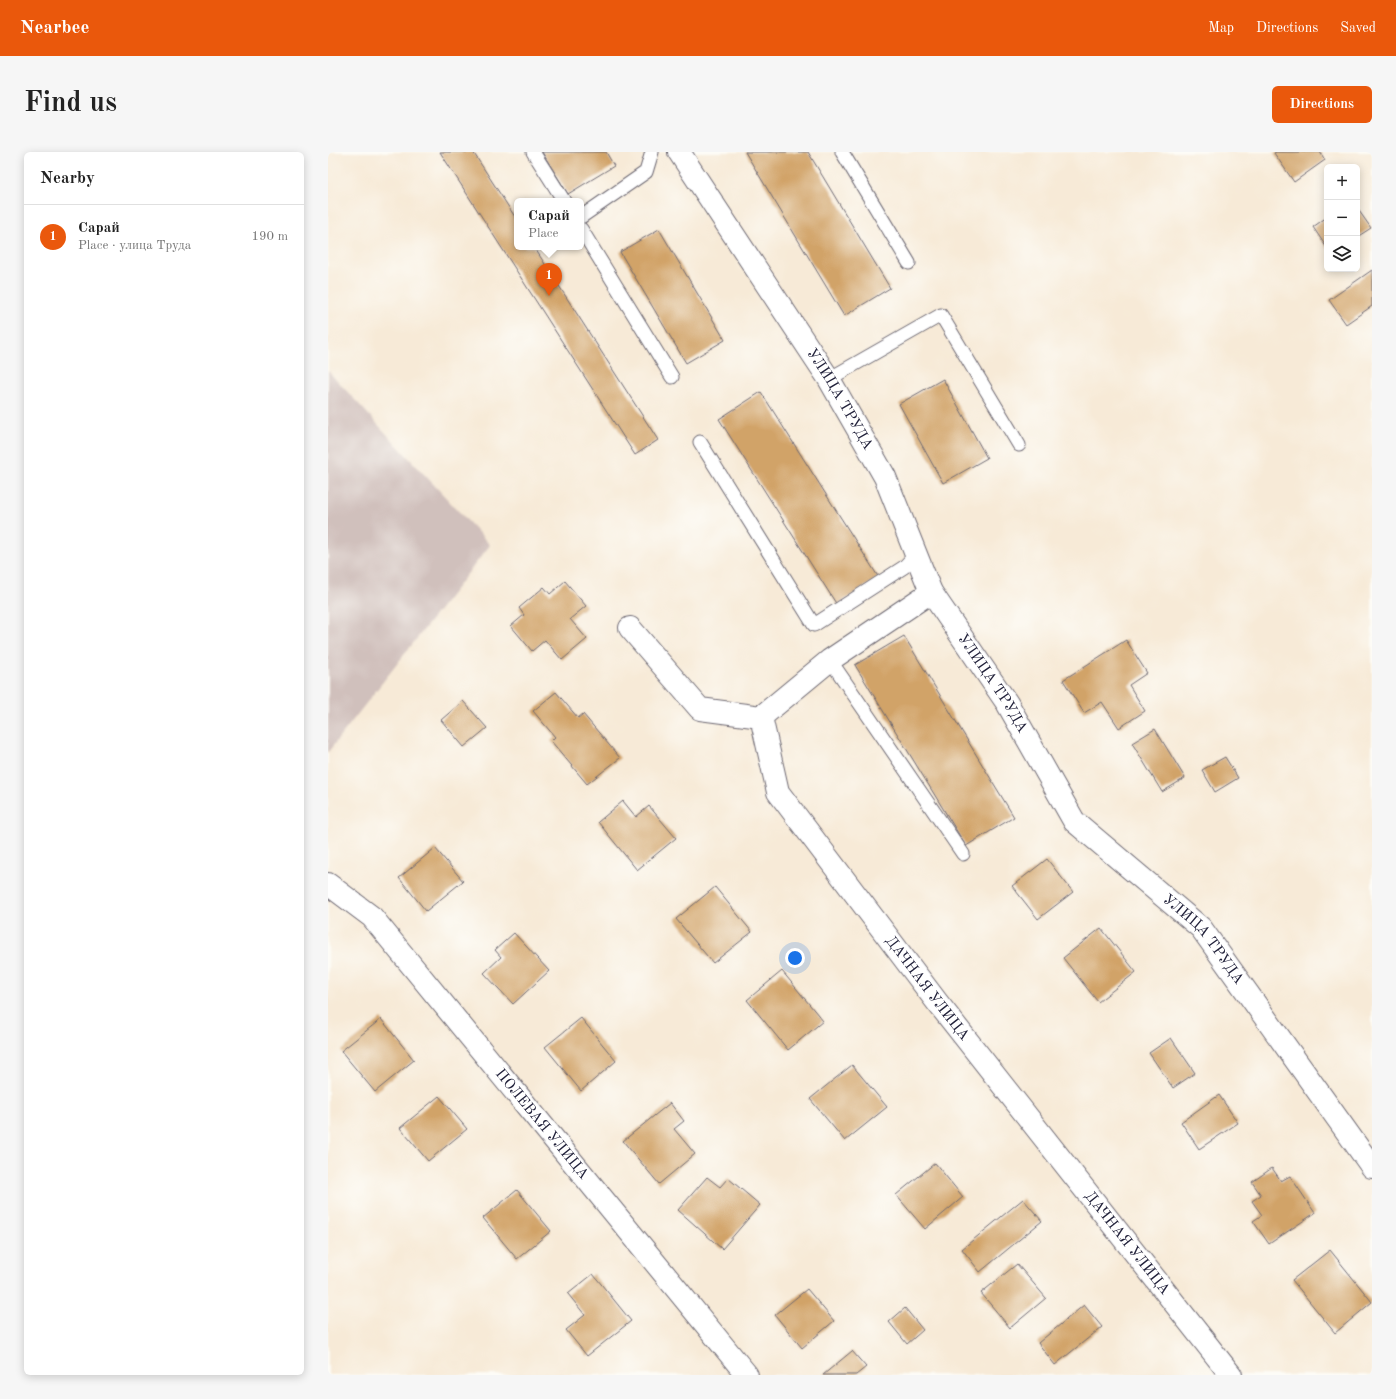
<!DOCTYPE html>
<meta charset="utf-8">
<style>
body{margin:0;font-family:"Old Standard TT",serif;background:#f6f6f6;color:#222}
.controls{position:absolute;right:12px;top:12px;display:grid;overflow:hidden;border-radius:6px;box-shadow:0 2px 10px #0003}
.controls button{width:36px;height:36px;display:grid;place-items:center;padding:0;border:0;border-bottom:1px solid #e0e0e0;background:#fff;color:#222;font:20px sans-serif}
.you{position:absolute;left:467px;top:806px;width:14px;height:14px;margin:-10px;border:3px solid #fff;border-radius:50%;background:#1a73e8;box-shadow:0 0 0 6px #1a73e833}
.badge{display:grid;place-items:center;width:26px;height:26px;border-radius:50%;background:#ea580c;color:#fff;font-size:13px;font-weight:700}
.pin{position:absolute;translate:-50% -33px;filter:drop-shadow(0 1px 2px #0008)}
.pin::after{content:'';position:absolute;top:21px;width:14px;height:12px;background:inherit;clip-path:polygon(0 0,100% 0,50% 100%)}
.popup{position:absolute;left:186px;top:46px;width:70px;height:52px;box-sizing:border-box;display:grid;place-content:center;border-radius:6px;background:#fff;filter:drop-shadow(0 1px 3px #0005);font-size:13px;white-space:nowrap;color:#767676}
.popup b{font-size:15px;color:#222}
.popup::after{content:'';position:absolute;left:50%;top:100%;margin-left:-8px;border:8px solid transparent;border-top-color:#fff}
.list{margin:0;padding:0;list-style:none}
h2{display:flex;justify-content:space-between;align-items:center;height:52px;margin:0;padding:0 16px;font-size:17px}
h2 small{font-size:13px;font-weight:400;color:#767676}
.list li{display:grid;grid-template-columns:26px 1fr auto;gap:12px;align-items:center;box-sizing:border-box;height:64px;padding:0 16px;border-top:1px solid #e0e0e0}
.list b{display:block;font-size:15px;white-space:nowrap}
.list p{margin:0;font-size:13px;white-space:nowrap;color:#767676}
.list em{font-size:13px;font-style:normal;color:#767676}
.icon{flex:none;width:22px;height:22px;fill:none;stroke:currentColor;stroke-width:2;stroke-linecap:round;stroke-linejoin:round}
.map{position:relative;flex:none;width:1044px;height:1223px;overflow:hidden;border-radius:6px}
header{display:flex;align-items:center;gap:24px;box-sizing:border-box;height:56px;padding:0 20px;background:#ea580c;color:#fff}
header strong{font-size:19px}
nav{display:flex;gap:22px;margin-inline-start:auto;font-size:14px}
.intro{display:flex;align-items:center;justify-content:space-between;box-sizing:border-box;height:96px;padding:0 24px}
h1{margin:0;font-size:28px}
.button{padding:10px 18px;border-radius:6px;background:#ea580c;color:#fff;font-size:14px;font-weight:700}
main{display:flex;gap:24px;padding:0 24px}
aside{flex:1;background:#fff;border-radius:6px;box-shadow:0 2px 10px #0003}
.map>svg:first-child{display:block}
.industrial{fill:#d0c0bc}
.building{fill:#d1a368}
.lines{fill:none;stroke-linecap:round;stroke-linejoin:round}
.lane-casing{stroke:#6d6872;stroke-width:15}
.street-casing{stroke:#6d6872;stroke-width:24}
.lane{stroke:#fff;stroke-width:13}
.street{stroke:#fff;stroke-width:22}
.labels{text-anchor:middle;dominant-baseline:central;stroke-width:4;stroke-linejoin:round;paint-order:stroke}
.street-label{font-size:15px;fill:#22223b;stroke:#fdfcf7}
</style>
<header>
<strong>Nearbee</strong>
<nav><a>Map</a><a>Directions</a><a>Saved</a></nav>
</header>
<div class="intro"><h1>Find us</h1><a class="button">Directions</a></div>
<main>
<aside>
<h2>Nearby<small></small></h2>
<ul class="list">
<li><span class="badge">1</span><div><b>Сарай</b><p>Place · улица Труда</p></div><em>190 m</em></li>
</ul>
</aside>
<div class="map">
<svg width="1044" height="1223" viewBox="0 0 1044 1223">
<rect width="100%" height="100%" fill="#fdfcf7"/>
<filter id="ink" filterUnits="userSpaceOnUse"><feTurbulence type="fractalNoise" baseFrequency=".025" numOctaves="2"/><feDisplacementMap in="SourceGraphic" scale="8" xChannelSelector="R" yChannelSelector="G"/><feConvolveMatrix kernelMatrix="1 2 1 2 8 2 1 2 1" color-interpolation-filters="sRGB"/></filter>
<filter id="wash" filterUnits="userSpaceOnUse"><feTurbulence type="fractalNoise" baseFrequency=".012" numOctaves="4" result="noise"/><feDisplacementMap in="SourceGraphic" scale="16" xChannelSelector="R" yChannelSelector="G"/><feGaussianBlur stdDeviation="0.9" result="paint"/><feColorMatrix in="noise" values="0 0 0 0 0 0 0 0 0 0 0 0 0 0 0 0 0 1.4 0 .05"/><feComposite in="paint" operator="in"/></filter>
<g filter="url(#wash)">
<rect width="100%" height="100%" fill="#f7ead7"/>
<path class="industrial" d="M0,219L162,393L0,600Z"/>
<g id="blocks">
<g class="building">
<path d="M112,0H145L189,68V95H206L330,288L307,303Z"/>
<path d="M214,0H278L286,14L240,42Z"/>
<path d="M417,0H480L562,136L516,164Z"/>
<path d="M948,0H992L997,8L966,30L946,1Z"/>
<path d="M1029,56L1043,76L1029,85Z"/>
<path d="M999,65V96L985,75Z"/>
<path d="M331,77L397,188L358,211L292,100Z"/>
<path d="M1044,118V154L1018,172L1001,148Z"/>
<path d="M615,227L659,306L615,331L571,252Z"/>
<path d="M433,240L551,426L509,453L391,267Z"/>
<path d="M237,429L258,454L242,467L259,487L234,508L217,488L204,499L183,474L196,463L191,456L216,435L222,442Z"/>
<path d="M576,484L686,665L638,694L527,513Z"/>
<path d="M798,488L819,521L801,533L817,559L791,576L774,550L756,561L735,528Z"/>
<path d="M228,540L250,566L255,562L292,606L259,632L223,589L227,585L205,559Z"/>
<path d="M135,549L159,576L136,595L113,568Z"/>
<path d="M827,577L857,626L834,640L804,591Z"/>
<path d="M897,605L910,626L887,640L874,618Z"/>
<path d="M295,649L308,665L321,654L348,686L309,718L270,670Z"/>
<path d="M107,696L135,729L98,759L71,726Z"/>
<path d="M719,707L745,740L710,767L684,734Z"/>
<path d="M387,735L424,780L385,811L348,767Z"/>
<path d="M773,776L808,820L770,850L735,806Z"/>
<path d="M186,781L221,819L185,852L156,821L173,805L167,798Z"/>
<path d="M454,819L495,869L460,898L419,848Z"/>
<path d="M253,866L288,909L253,939L217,895Z"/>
<path d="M53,867L86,908L47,940L13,899Z"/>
<path d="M843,886L867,921L845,936L821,901Z"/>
<path d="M524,913L559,955L517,989L482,947Z"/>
<path d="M891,943L910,971L871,997L853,970Z"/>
<path d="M111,944L139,977L100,1009L72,976Z"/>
<path d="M342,951L356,969L346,977L367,1002L331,1032L295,989Z"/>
<path d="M607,1011L635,1045L597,1077L568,1043Z"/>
<path d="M944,1016L953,1029L962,1024L987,1061L941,1092L925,1069L934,1063L924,1049L933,1043L924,1030Z"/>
<path d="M379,1025L392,1035L400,1026L432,1053L394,1097L350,1058Z"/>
<path d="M189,1038L223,1079L189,1107L155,1066Z"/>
<path d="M695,1047L714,1069L652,1120L634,1097Z"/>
<path d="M1002,1098L1044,1150L1007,1181L964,1128Z"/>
<path d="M689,1112L718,1146L682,1176L653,1141Z"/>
<path d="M265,1122L303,1169L259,1204L238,1178L257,1163L240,1142Z"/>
<path d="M479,1137L506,1169L474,1196L447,1163Z"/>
<path d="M756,1153L774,1175L727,1213L710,1191Z"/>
<path d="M577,1156L595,1178L579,1192L561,1170Z"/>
<path d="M524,1199L538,1215L528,1223H495Z"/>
</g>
</g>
</g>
<g filter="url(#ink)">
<use href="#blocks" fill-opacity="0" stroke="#6d6872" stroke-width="1"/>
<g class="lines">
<defs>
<g id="lane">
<path d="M205,0L236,49"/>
<path d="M514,0L581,111"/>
<path d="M253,65L318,20L324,0"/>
<path d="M253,77L344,225"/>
<path d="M501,227L613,163L691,293"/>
<path d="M372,290L486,473L576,415L588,402"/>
<path d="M502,508L635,702"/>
</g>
<g id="street">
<path id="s1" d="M351,0L501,227L557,325L603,440L679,551L746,669L873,776L1044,1015"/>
<path id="s2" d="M302,476L372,557L433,565L450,640L609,850L903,1223"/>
<path d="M433,565L502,508L603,440"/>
<path id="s3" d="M0,732L44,765L419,1223"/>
</g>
</defs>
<use href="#lane" class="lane-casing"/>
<use href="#street" class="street-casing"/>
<use href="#lane" class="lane"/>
<use href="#street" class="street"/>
</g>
</g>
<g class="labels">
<g class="street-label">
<text stroke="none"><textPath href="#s1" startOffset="295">УЛИЦА ТРУДА</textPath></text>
<text stroke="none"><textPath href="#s1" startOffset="619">УЛИЦА ТРУДА</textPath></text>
<text stroke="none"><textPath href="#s1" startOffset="955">УЛИЦА ТРУДА</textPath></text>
<text stroke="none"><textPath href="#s2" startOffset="492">ДАЧНАЯ УЛИЦА</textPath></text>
<text stroke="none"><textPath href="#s3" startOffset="323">ПОЛЕВАЯ УЛИЦА</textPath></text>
<text stroke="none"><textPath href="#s2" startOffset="816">ДАЧНАЯ УЛИЦА</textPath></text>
</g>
</g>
</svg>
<div class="controls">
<button>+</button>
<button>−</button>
<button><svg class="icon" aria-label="layers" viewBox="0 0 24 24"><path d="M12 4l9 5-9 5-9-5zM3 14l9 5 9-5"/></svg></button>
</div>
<div class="you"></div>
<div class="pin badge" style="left:221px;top:144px">1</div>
<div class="popup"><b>Сарай</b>Place</div>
</div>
</main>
